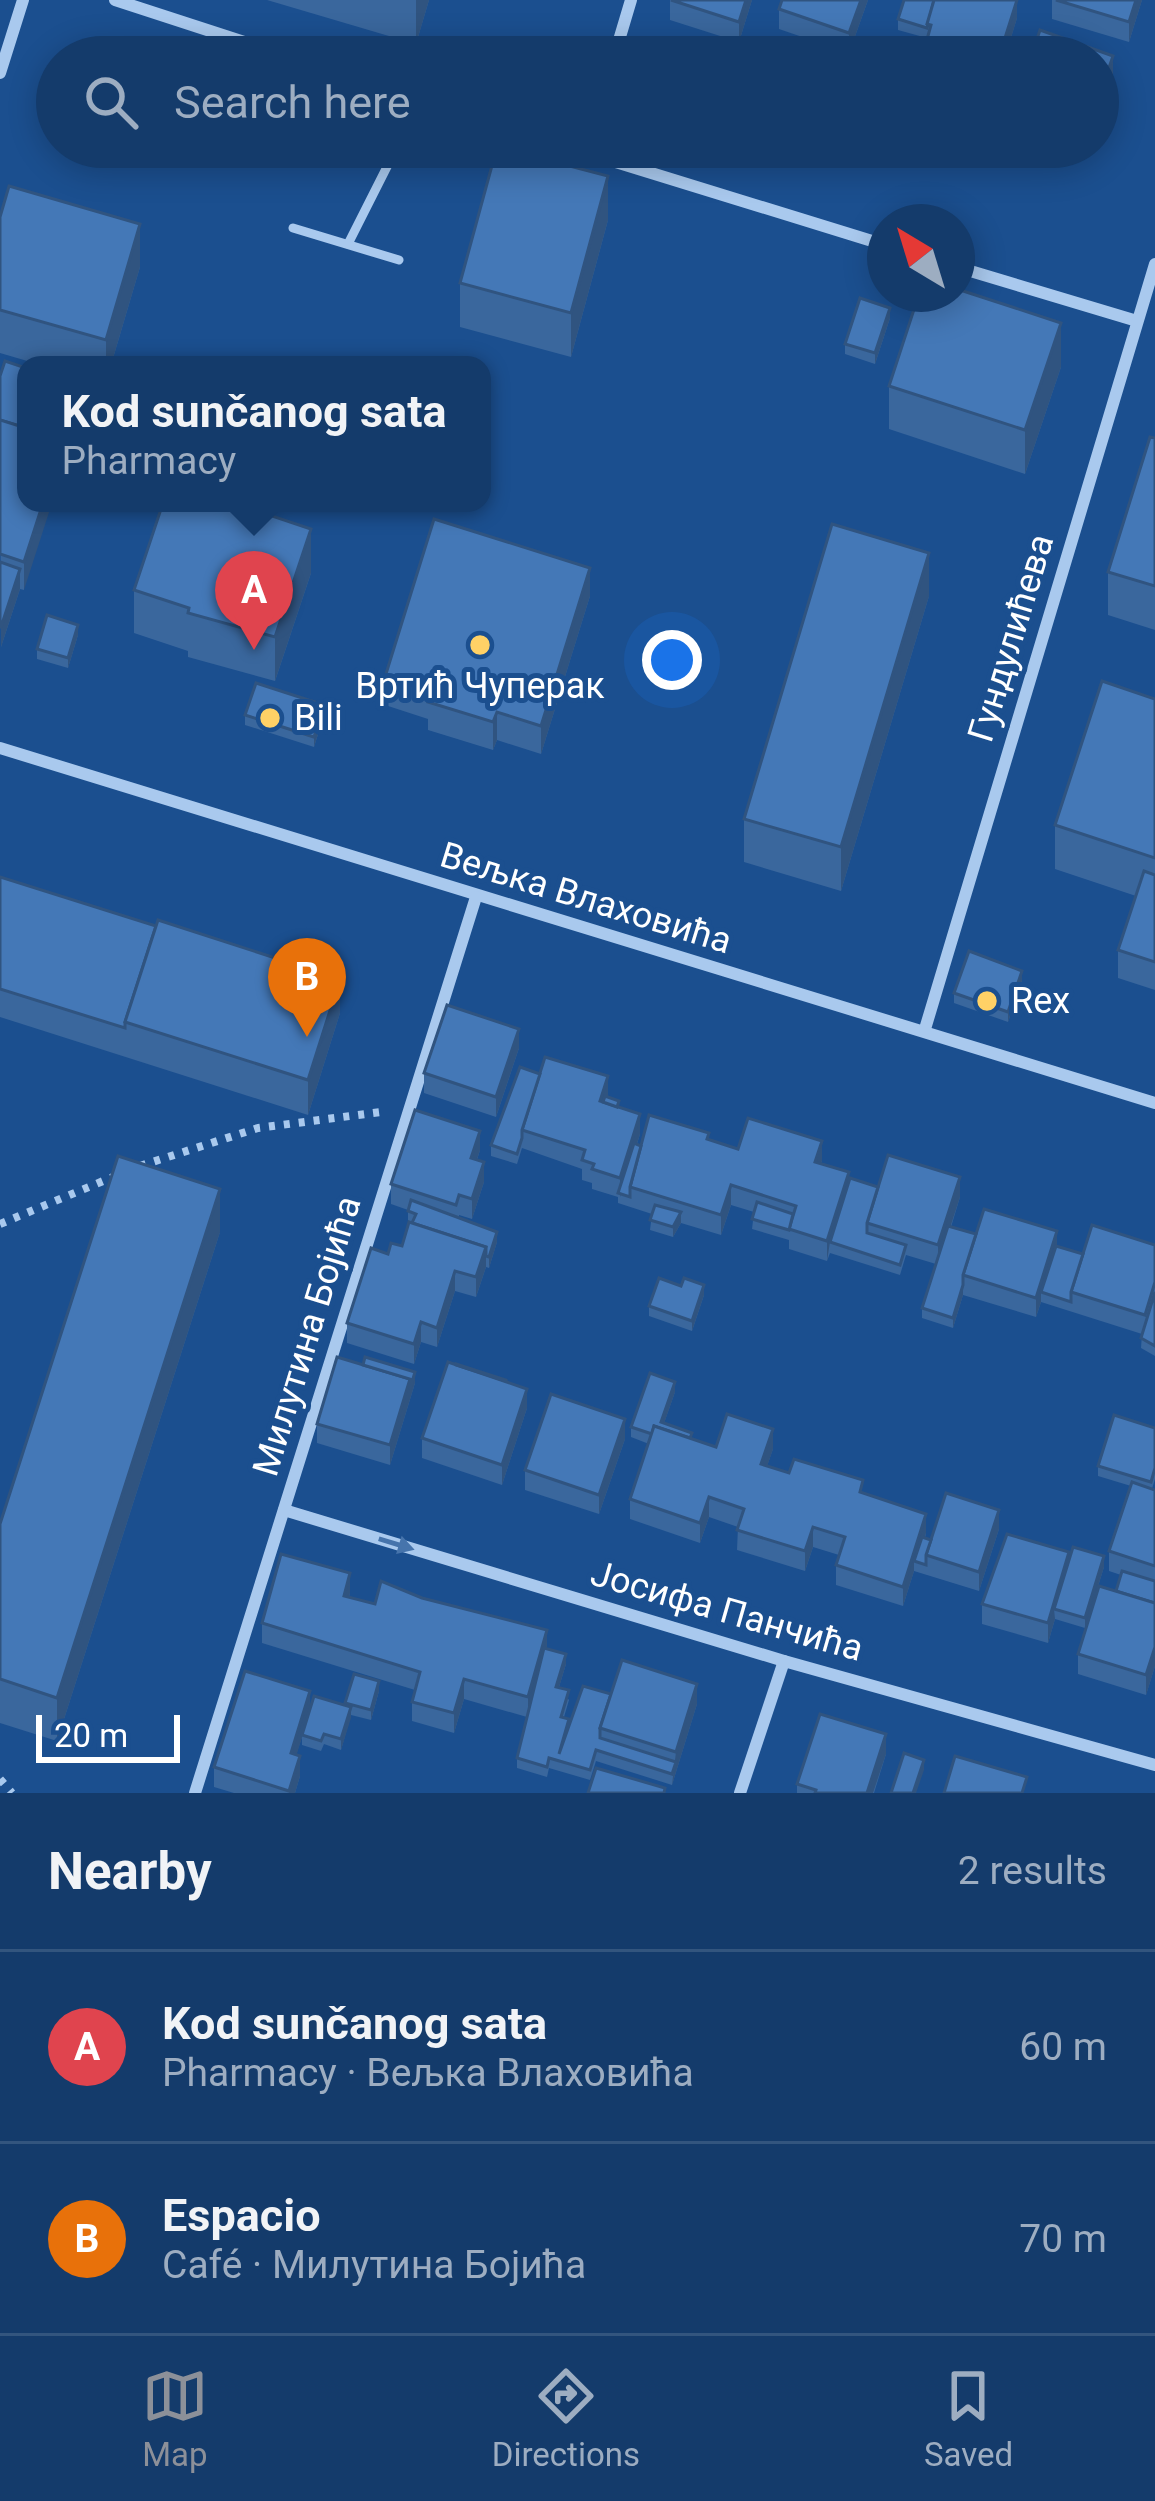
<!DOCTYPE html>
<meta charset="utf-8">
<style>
body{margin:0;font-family:Roboto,sans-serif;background:#214673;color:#f1f3f6}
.compass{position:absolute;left:867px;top:204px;width:108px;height:108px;border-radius:50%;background:#143b6b;box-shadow:0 6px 30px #0003;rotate:322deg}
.scale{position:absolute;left:36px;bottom:30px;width:144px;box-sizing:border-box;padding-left:12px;border:6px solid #fff;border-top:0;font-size:33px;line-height:42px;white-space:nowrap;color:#fff;-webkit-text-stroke:9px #1b4f8f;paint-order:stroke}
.you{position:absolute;left:672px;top:660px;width:42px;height:42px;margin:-30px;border:9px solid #fff;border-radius:50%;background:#1a73e8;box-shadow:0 0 0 18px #1a73e833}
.badge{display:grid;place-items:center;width:78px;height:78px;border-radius:50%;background:#8c9099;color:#fff;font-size:39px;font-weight:700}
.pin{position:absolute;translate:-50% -99px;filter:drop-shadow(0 3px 6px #0008)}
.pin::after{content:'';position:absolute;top:63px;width:42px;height:36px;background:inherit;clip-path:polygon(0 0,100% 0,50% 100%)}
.popup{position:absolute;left:17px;top:356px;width:474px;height:156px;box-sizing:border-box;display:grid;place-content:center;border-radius:24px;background:#143b6b;filter:drop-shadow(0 3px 9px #0005);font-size:39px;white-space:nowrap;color:#9dadc1}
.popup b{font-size:45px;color:#f1f3f6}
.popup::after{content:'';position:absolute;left:50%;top:100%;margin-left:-24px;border:24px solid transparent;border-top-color:#143b6b}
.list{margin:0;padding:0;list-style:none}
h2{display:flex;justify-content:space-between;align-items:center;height:156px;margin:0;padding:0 48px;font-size:51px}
h2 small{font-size:39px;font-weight:400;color:#9dadc1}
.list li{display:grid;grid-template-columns:78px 1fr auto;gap:36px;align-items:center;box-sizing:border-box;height:192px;padding:0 48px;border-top:3px solid #33557e}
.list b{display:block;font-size:45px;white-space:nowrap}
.list p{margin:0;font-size:39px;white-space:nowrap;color:#9dadc1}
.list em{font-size:39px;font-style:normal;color:#9dadc1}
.icon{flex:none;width:66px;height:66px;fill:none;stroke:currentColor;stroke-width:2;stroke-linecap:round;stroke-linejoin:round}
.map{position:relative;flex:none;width:1155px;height:1793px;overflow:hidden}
.search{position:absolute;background:#143b6b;box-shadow:0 6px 30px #0003;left:36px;right:36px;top:36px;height:132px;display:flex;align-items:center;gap:30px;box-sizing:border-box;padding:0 42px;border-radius:66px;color:#9dadc1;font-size:45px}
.sheet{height:540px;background:#143b6b}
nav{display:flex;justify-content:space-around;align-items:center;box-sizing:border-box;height:168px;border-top:3px solid #33557e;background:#143b6b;font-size:33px;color:#9dadc1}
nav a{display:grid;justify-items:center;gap:6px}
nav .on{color:#8c9099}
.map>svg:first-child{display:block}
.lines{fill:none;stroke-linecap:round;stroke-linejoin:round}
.path{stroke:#a9c9ee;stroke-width:8;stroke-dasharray:6 9;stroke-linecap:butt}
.service{stroke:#a9c9ee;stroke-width:9}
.minor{stroke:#a9c9ee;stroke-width:12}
.wall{fill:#3a679d}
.shaded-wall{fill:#305480}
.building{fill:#4478b7;stroke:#305480;stroke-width:3}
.oneway{fill:#4674ac}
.poi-dot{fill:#ffd166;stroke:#1b4f8f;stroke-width:4.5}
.labels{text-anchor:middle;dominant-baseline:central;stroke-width:10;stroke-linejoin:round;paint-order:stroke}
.street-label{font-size:36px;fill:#fff;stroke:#1b4f8f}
.poi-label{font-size:36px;fill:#fff;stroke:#1b4f8f;text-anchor:start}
</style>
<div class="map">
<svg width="1155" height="1793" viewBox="0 0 1155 1793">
<rect width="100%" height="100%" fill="#1b4f8f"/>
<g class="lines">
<g class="path">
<path d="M140,1166L258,1128L381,1112"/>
<path d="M0,1224L120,1174"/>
<path d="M0,1779L12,1793"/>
</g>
<g class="service">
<path d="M293,228L399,260"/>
<path d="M348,244L397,147"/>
</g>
<g class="minor">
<path d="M115,0L290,57"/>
<path d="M614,57L631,0"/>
<path d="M0,73L23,0"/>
<path d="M567,147L885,245"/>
<path d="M957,267L1137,321"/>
<path d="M0,748L1155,1103"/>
<path d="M925,1029L1155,264"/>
<path d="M284,1510L784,1661L1155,1765"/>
<path d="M195,1793L476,897"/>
<path d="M740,1793L784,1661"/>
</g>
</g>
<g class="wall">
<path d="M267,0H429L416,44Z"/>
<path d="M670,0H752L739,42L670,20Z"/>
<path d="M868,0L849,53L779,29V9Z"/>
<path d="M1052,0H1142L1129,42L1052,19Z"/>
<path d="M1017,18L1005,57H923L927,38L898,30V19Z"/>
<path d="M0,217L140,267L111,365H41L0,353Z"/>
<path d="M608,220L571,357L460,327V283Z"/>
<path d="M890,318L875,364L845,354V344Z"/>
<path d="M1061,367L1025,474L889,429V386Z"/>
<path d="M26,368L24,590L20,589L1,647L0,376Z"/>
<path d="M1155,438V630L1108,615V572Z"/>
<path d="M311,573L275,681L188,657V651L134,633V590Z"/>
<path d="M590,596L541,754L497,740L493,750L428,730V719L385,705V677Z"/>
<path d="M929,596L841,891L744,862V819Z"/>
<path d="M78,635L68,668L37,659V649Z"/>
<path d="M1155,699V990L1118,978V950L1136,896L1055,869V825Z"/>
<path d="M245,715H324L314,747L245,725Z"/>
<path d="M0,877L340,1013L308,1115L0,1017Z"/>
<path d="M1022,981L1008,1022L954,1003V993Z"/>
<path d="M519,1048L496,1117L424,1093V1073Z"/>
<path d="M520,1067L608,1097L640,1134L637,1144L641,1146L709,1140L738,1149L822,1161L821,1163L849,1181L878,1187L960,1197L951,1227L976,1234L1057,1246L1083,1254L1155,1245V1356L1141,1348L1142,1334L1041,1302L1036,1317L963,1295L953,1328L922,1318V1308L936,1264L906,1255L900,1275L830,1253L827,1261L789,1249V1240L752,1229L754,1212L731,1205L721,1235L681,1223L673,1237L650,1230L652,1214L618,1203V1197L592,1189V1183L582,1180V1169L522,1148L517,1164L491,1156V1145Z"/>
<path d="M480,1150L477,1160L484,1182L472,1219L459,1215V1218L497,1242L489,1268L486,1267L476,1297L455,1291L437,1347L421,1342L414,1364L347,1343V1323L388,1254L402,1246L412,1223L408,1221V1210L391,1204V1184Z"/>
<path d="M220,1232L57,1741L0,1723V1524Z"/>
<path d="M704,1295L692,1331L649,1316V1306Z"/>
<path d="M415,1383L390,1465L317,1443V1424Z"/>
<path d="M675,1392L664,1423L692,1439L716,1447L773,1449L767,1466L863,1493L926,1533L925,1538L931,1540L999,1529L979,1591L914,1571L903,1606L836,1585V1565L839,1555L813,1547L805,1571L737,1550L738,1527L709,1517L700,1543L630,1519V1499L649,1444L631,1437V1427Z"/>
<path d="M527,1408L502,1485L422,1458V1438Z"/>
<path d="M1155,1428V1479L1152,1489L1155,1490V1666L1146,1695L1078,1674V1654L1116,1591L1121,1575L1109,1571V1551L1131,1486L1098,1476V1466Z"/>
<path d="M625,1439L599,1514L525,1490V1470Z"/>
<path d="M1069,1560L1104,1567L1085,1628L1055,1619L1048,1643L982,1624V1604Z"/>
<path d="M350,1593L349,1597L547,1649L566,1664L559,1687L569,1700L564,1717L569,1726L611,1694L697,1704L672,1785L596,1761L590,1780L549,1768L547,1777L517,1768V1758L527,1717L464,1699L454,1733L412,1721V1702L415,1690L262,1643V1623Z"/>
<path d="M379,1691L371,1720L351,1715L341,1750L324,1744L321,1751L302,1745V1737L296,1755L300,1776L295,1793H234L214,1787V1767L310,1708L345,1706V1703Z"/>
<path d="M886,1754L874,1793H797V1784Z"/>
</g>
<g class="shaded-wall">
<path d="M416,0H429L416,44Z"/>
<path d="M746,0H752L739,42V22Z"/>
<path d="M861,0H868L849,53V33Z"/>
<path d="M1017,0V18L1005,57H999Z"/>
<path d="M1136,0H1142L1129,42V22Z"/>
<path d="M1113,56V75L1098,120V100Z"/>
<path d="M608,176V220L571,357V313Z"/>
<path d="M140,224V267L111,365H106V340Z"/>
<path d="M890,308V318L875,364V353Z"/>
<path d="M1061,323V367L1025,474V430Z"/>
<path d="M43,503H52L24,590V562Z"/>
<path d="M311,529V573L275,681V637Z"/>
<path d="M929,553V596L841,891V847Z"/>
<path d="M590,568V596L541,754V726Z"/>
<path d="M20,569V589L1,647V627Z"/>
<path d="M78,625V635L68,668V658Z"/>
<path d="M324,705V715L314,747V737Z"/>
<path d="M497,712V740L493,750V722Z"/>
<path d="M1022,971V981L1008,1022V1012Z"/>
<path d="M340,979V1013L308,1115V1080Z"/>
<path d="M519,1029V1048L496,1117V1097Z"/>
<path d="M608,1076V1096L603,1112L600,1101Z"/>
<path d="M640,1114V1134L620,1197V1178Z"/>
<path d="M480,1131V1150L471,1178V1158Z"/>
<path d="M822,1141V1161L815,1181V1162Z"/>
<path d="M484,1162V1182L472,1219V1199Z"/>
<path d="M849,1172V1192L830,1242L827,1261V1241Z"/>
<path d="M960,1177V1197L938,1265V1245Z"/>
<path d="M731,1185V1205L721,1235V1215Z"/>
<path d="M220,1189V1232L57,1741V1698Z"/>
<path d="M681,1212V1223L673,1237V1227Z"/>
<path d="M1057,1231V1251L1041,1292V1302L1036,1317V1298Z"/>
<path d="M497,1232V1242L489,1268V1257Z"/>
<path d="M486,1247V1267L476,1297V1277Z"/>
<path d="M455,1271V1291L437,1347V1328Z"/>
<path d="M704,1285V1295L692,1331V1321Z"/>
<path d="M963,1285V1295L953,1328V1318Z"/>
<path d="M421,1322V1342L414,1364V1344Z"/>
<path d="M415,1372V1383L390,1465V1445L410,1379Z"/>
<path d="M675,1382V1392L661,1432V1422Z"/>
<path d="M527,1389V1408L502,1485V1465Z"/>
<path d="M625,1419V1439L599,1514V1495Z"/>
<path d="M773,1429V1449L761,1484V1464Z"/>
<path d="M709,1497V1517L700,1543V1523Z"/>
<path d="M999,1510V1529L979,1591V1572Z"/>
<path d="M926,1514V1533L917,1562L914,1561V1571L903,1606V1587Z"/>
<path d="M813,1527V1547L805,1571V1551Z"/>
<path d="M1069,1552V1572L1054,1609L1055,1619L1048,1643V1623Z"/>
<path d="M1104,1556V1567L1085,1628V1618Z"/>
<path d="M350,1573V1593L344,1616V1596Z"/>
<path d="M547,1630V1649L528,1717V1697Z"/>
<path d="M1155,1647V1666L1146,1695V1675Z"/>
<path d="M566,1654V1664L556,1697V1687Z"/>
<path d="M464,1679V1699L454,1733V1713Z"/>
<path d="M379,1681V1691L371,1720V1710Z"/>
<path d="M697,1684V1704L672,1785L676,1752Z"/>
<path d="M310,1691V1711L291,1773V1753Z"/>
<path d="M351,1707V1718L341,1750V1739Z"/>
<path d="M886,1734V1754L873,1793H867Z"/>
<path d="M300,1756V1776L295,1793H289Z"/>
<path d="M924,1760V1770L916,1793H913Z"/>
</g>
<g class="building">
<path d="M671,0H746L739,22Z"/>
<path d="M782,0H861L849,33L779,9Z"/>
<path d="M904,0H934L927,28L898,19Z"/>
<path d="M934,0H1017L999,57H932L923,54L931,25L927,24Z"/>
<path d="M1056,0H1136L1129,22Z"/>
<path d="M1040,30L1113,56L1098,100V57H1031Z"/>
<path d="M497,147L608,176L571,313L460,283Z"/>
<path d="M9,186L140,224L106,340L0,310V217Z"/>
<path d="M957,289L1061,323L1025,430L889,386L919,294H957Z"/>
<path d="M860,298L890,308L875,353L845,344Z"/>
<path d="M5,361L26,368V428L0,420V376Z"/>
<path d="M0,420L26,428V503H43L24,562L0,554Z"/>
<path d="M1150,437L1155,438V586L1108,572Z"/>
<path d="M163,503H233L311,529L275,637L188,613L189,608L134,590Z"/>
<path d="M434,519L590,568L541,726L497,712L493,722L428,702L432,692L385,677Z"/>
<path d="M832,524L929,553L841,847L744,819Z"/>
<path d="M0,562L20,569L1,627H0Z"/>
<path d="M47,615L78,625L68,658L37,649Z"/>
<path d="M1102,681L1155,699V858L1055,825Z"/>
<path d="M256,683L324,705L314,737L245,715Z"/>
<path d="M1144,871L1155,875V962L1118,950Z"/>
<path d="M0,877L156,926L125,1022V1028L0,989Z"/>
<path d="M158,920L340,979L308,1080L125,1022Z"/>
<path d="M969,951L1022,971L1008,1012L954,993Z"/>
<path d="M447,1005L519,1029L496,1097L424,1073Z"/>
<path d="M545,1057L608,1076L600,1101L640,1114L620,1178L592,1169L594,1164L582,1160L585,1150L522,1130Z"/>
<path d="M520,1067L540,1074L522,1130V1138L517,1154L491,1145Z"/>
<path d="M605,1096L619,1101L617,1107L603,1102Z"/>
<path d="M415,1110L480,1131L471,1158L484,1162L472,1199L459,1195L456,1205L391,1184Z"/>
<path d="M649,1115L709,1133L707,1139L738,1149L748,1118L822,1141L815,1162L849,1172L827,1241L789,1229L796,1206L731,1185L721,1215L630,1187Z"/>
<path d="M634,1143L641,1146L630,1187V1197L618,1193Z"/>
<path d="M888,1155L960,1177L938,1245L867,1223Z"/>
<path d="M118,1156L220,1189L57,1698L0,1679V1524Z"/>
<path d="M850,1178L878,1187L867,1223V1233L906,1245L900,1265L830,1242Z"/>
<path d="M411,1200L497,1232L489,1257L486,1256V1247L412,1223L416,1214L408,1211Z"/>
<path d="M757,1202L793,1214L789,1230L752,1219Z"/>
<path d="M655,1205L681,1212L673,1227L650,1220Z"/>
<path d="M984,1209L1057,1231L1036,1298L963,1275Z"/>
<path d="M409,1222L486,1247L476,1277L455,1271L437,1328L421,1322L414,1344L347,1323L371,1248L388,1254L391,1243L402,1246Z"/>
<path d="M1092,1225L1155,1245V1282L1145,1315L1071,1292Z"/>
<path d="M948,1226L976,1234L963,1275V1285L953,1318L922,1308Z"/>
<path d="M1056,1246L1083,1254L1071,1292V1302L1041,1292Z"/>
<path d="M659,1278L681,1286L684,1278L704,1285L692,1321L649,1306Z"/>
<path d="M1155,1292V1346L1141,1338Z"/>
<path d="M337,1357L410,1379L390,1445L317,1424Z"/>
<path d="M365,1357L415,1372L410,1389V1379L363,1365Z"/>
<path d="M448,1362L527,1389L502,1465L422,1438Z"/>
<path d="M456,1364L506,1380V1381L456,1365Z"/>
<path d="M650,1373L675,1382L661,1422L692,1433L690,1438L654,1426L652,1434L631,1427Z"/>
<path d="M551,1394L625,1419L599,1495L525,1470Z"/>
<path d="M727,1414L773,1429L761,1464L789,1473L794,1459L863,1480L860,1492L926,1514L903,1587L836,1565L845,1537L813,1527L805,1551L737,1530L744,1509L709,1497L700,1523L630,1499L654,1426L716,1447Z"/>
<path d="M1114,1415L1155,1428V1468L1151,1482L1098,1466Z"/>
<path d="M1132,1482L1155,1490V1566L1109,1551Z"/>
<path d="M946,1493L999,1510L979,1572L926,1555Z"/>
<path d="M1007,1534L1069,1552L1048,1623L982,1604Z"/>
<path d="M922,1537L931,1540L926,1555V1565L914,1561Z"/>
<path d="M1073,1547L1104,1556L1085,1618L1054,1609Z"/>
<path d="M281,1554L350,1573L344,1596L375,1604L381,1581L422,1598L547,1630L528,1697L464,1679L454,1713L412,1702L420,1672L262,1623Z"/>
<path d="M1122,1571L1155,1581V1603L1116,1591Z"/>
<path d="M1099,1586L1155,1603V1647L1146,1675L1078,1654Z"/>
<path d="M544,1648L566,1654L556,1687L569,1690L561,1717L569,1719L559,1754L583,1686L611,1694L600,1728V1738L676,1762L672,1774L596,1750L590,1770L549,1758L547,1767L517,1758Z"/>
<path d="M622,1660L697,1684L676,1752L600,1728Z"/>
<path d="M245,1671L310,1691L291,1753L300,1756L289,1791L214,1767Z"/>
<path d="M354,1674L379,1681L371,1710L345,1703Z"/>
<path d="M314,1696L351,1707L341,1739L324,1734L321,1741L302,1735Z"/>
<path d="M820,1714L886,1734L867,1793H815L816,1790L797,1784Z"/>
<path d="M904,1753L924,1760L913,1793H891Z"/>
<path d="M955,1756L1027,1777L1022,1793H944Z"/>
<path d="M596,1768L665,1788L664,1793H588Z"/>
</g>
<defs><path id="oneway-solid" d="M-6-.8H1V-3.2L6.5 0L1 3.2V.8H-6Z" transform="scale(3)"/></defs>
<use class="oneway" href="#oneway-solid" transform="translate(396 1544) rotate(17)"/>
<g class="poi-dot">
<circle cx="480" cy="645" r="12"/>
<circle cx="270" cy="718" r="12"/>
<circle cx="987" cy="1001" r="12"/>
</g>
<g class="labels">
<g class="street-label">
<text transform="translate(1011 638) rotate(-73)">Гундулићева</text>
<text transform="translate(586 898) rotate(17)">Вељка Влаховића</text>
<text transform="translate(307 1336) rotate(-73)">Милутина Бојића</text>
<text transform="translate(727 1611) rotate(16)">Јосифа Панчића</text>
</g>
<g class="poi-label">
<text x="480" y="686" text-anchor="middle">Вртић Чуперак</text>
<text x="294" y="718">Bili</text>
<text x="1011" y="1001">Rex</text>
</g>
</g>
</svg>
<svg class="compass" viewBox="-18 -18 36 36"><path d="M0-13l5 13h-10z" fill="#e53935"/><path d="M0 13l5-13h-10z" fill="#9dadc1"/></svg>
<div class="scale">20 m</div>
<div class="you"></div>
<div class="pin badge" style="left:254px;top:650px;background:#e0444e">A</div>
<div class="popup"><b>Kod sunčanog sata</b>Pharmacy</div>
<div class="pin badge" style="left:307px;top:1037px;background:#e8710a">B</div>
<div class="search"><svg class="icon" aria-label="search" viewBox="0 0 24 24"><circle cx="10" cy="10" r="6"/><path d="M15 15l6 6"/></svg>Search here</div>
</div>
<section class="sheet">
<h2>Nearby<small>2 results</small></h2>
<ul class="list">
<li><span class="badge" style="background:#e0444e">A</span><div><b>Kod sunčanog sata</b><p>Pharmacy · Вељка Влаховића</p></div><em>60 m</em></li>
<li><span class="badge" style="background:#e8710a">B</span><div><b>Espacio</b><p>Café · Милутина Бојића</p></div><em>70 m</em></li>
</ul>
</section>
<nav>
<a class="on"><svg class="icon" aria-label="map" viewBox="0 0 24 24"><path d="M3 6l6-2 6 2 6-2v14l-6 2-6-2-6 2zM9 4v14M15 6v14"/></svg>Map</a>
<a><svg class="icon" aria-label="directions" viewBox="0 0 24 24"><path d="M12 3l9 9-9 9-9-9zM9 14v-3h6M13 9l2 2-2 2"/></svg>Directions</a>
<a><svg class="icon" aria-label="saved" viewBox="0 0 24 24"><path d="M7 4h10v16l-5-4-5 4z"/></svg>Saved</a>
</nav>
